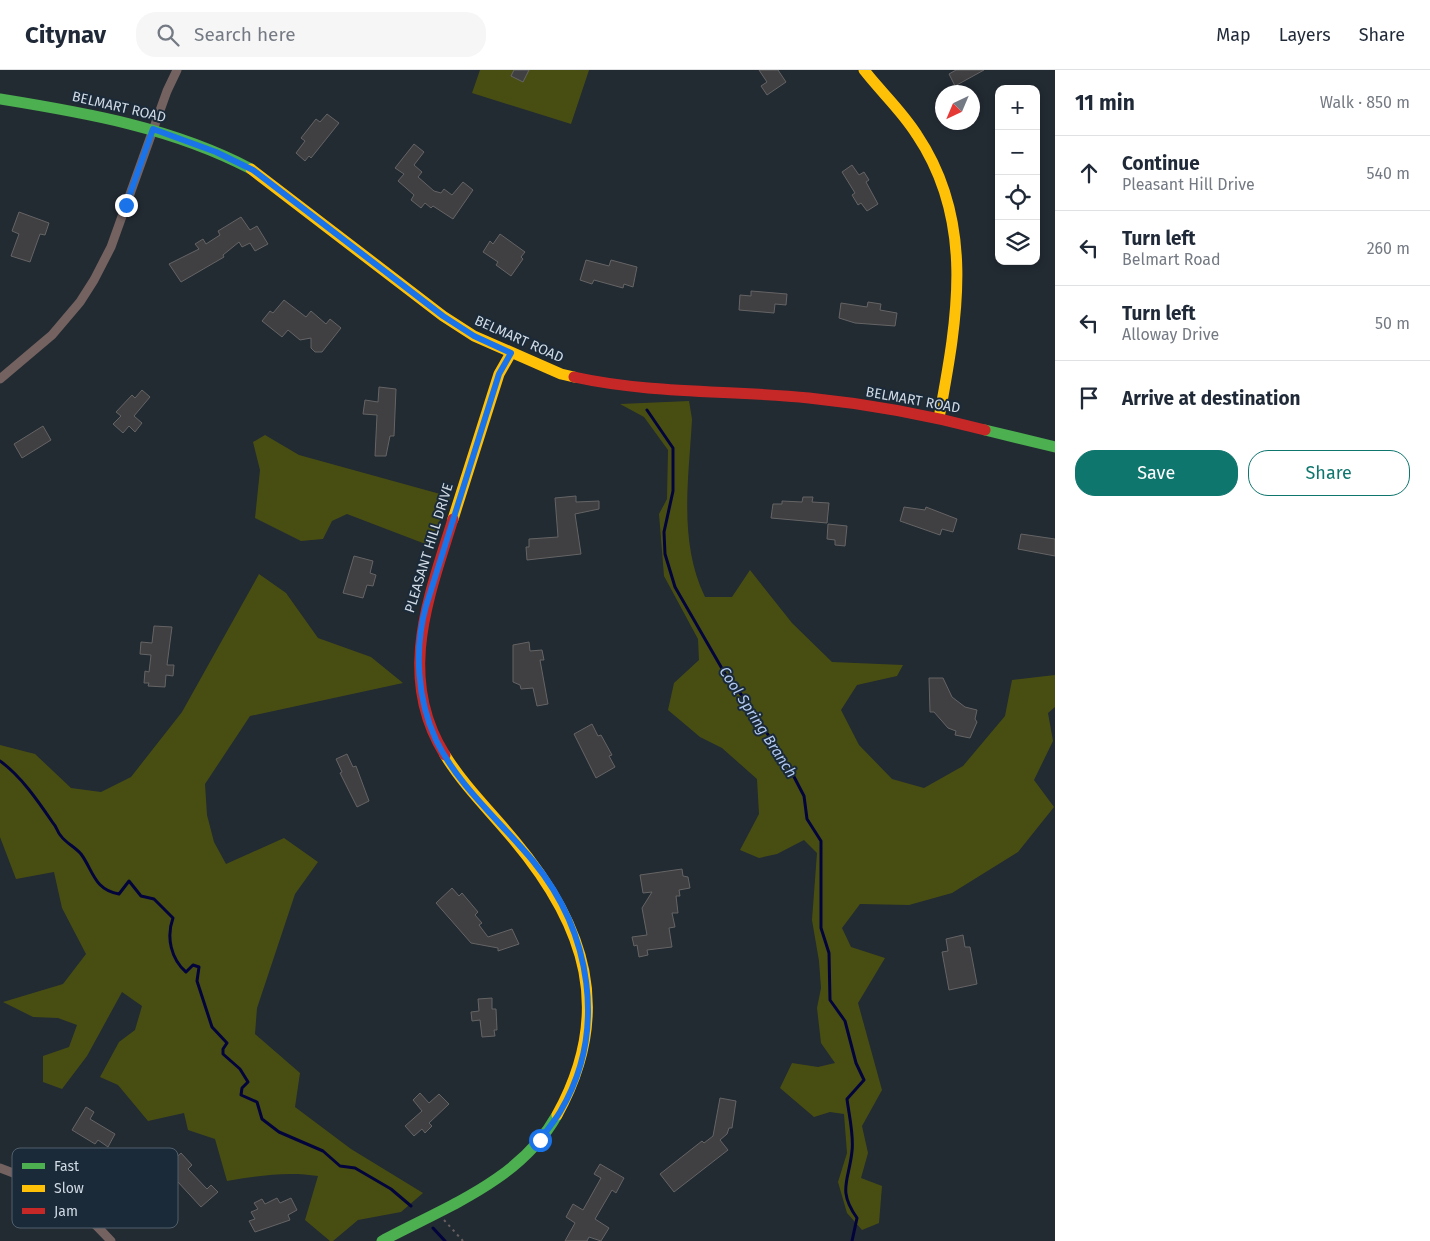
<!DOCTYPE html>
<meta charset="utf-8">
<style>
body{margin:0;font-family:"Fira Sans",sans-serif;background:#f6f6f7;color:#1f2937}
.controls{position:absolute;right:15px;top:15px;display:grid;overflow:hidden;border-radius:10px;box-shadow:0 2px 8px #0003}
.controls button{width:45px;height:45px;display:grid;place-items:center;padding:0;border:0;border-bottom:1px solid #e0e1e3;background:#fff;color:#1f2937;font:25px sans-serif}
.compass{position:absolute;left:935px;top:15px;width:45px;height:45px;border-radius:50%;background:#fff;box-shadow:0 2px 8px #0003;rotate:224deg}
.stop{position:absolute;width:15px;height:15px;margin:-11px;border:4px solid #1a73e8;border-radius:50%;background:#fff}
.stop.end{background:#1a73e8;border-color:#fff;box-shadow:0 1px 5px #0008}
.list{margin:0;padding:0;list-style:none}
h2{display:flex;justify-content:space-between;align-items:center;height:65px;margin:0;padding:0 20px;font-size:21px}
h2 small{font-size:16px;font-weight:400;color:#747a83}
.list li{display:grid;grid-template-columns:32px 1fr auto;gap:15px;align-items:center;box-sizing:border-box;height:75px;padding:0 20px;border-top:1px solid #e0e1e3}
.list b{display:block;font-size:19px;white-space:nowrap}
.list p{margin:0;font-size:16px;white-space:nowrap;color:#747a83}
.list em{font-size:16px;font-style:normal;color:#747a83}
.actions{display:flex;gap:10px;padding:15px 20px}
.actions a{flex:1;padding:11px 0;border:1px solid #0f766e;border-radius:20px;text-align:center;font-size:18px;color:#0f766e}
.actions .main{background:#0f766e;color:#fff}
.icon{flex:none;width:28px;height:28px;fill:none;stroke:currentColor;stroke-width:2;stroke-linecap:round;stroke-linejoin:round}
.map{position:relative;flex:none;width:1055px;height:1171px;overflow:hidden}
header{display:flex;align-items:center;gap:30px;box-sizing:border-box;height:70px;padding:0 25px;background:#fff;border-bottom:1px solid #e0e1e3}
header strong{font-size:24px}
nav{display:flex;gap:28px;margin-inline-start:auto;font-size:18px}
.search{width:350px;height:45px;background:#f6f6f7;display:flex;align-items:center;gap:12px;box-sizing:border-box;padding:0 18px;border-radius:20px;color:#747a83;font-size:19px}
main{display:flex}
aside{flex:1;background:#fff}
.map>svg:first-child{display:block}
.green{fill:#484e12}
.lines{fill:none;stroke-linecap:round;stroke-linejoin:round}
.stream{stroke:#03043c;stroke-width:3}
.building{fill:#403f41;stroke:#656465}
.path{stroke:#675f60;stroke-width:2;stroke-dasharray:2.5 4;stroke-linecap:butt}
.street{stroke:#736260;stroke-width:9}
.fast{stroke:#4caf50;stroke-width:11}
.slow{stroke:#ffc107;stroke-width:11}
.jam{stroke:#c62828;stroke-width:11}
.route{stroke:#1a73e8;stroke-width:6}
.labels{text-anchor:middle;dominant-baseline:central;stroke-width:4;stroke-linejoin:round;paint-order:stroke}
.street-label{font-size:14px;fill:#d0dae4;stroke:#1b2a39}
.water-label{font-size:15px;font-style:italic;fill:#b3caf0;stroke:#1b2a39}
.key{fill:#1b2a39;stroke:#515f6c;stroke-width:1}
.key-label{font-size:14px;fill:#d0dae4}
</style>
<header>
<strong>Citynav</strong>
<div class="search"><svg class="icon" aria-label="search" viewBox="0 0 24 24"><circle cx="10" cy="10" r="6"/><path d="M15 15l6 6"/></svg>Search here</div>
<nav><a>Map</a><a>Layers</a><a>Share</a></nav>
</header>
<main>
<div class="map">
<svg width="1055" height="1171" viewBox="0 0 1055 1171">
<rect width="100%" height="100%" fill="#222a32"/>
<g class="green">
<path d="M480,0H589L571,54L472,23Z"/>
<path d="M689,331L692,349C689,408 678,471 705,527H732L750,500L792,553L832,592L903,595L897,606L857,615L841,640L859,675L892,709L924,718L963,696L1005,646L1012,610L1055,605V637L1048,643L1053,671L1034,710L1054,737L1018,782L952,823L909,835L860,834L842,858L851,877L885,888L858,933L882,1020L862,1056L868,1083L861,1108L882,1116L879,1153L862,1160L847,1143L838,1112L847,1083L844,1044L830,1042L814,1047L780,1018L792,993L818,997L835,993L821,973L817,938L821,918L819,891L812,850L817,783L804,770L777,784L759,788L740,780L759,744L757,709L722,678L700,667L668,640L674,613L699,590L698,569L664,506L659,444L667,429L668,380L644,347L620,334Z"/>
<path d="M265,365L299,385L451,427L428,475L347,444L332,451L323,469L301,471L255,448L260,400L253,372Z"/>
<path d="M259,504L286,523L318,568L371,587L403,613L250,646L205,714L207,745L214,772L226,794L284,768L318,792L295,824L257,938L255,964L300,1003L295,1037L351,1079L423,1123L401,1142L358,1150L333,1171H330L305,1150L318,1106C287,1101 257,1106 227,1111L215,1069L188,1060L184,1043L148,1051L118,1015L100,1007L119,972L135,960L142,936L122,922L87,986L62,1019L43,1012V986L69,977L77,955L58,948L33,947L3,932L63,914L86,884L62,838L54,802L16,809L0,767V675L35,684L71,718L101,722L131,707L182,642Z"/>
</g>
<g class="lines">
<g class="stream">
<path d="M647,340L673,378V421L664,462L665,484L675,517L728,609L746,630L791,701L804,726L807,749L821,771V858L829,883L830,930L845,951L856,993L864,1010L847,1029C849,1045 854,1065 852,1081C849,1111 837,1120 857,1148L852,1171"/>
<path d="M0,691C21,706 38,731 53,753C57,757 57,762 61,766C66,773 75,777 81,784C93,800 94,820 119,824L129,811L141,826L154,829L173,848C166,867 171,889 186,902L193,895L199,897L197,911L212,957L227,973L223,979V984L240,999L248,1012L242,1018L241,1025L257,1032L262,1049L279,1062L323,1081L340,1096L355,1098L391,1119L411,1136"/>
<path d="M433,1158L445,1171"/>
</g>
</g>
<g class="building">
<path d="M514,0H529L523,12L511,6Z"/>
<path d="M759,0H778L786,12L767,25L761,16L767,12Z"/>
<path d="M956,0H984L955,16L949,4Z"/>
<path d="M327,44L339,53L311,88L309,86L305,91L296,83L305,71L301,68L316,49L320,52Z"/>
<path d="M414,74L424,82L414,95L422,102L418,107L434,121L441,123L444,119L452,125L463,112L473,120L453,149L433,136L431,138L425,133L421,138L411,130L414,125L398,111L404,104L395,98Z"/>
<path d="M852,95L859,105L864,102L869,110L866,112L878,134L867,141L861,133L858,135L852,125L855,123L842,102Z"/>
<path d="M19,142L49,153L45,165L40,164L30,192L11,186L19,164L12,161Z"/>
<path d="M241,147L250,160L257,156L268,174L255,181L250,173L242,177L239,172L223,185L224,187L181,212L169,194L199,179L195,174L203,169L206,174L220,165L218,161Z"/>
<path d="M500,164L525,182L521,187L523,189L511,206L496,195L498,192L483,182L490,171L493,174Z"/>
<path d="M586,190L609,196L611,190L637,197L633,217L624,214L623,218L594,210L592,214L580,210Z"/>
<path d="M751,221L787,224L786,235L775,234L774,243L739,240L740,225L751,226Z"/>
<path d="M284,230L306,247L311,241L326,254L330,249L341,258L322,282H315L311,278V268L300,270L288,260L282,267L262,251L270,241L273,243Z"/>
<path d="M868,232L881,234L880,240L897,243L895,256L855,253L839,248L841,233L867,237Z"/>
<path d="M379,317L396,319L394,366H390L386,386H375L377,345L363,344L365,330L378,332Z"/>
<path d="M142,320L150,327L134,346L142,353L135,362L129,356L123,363L113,354L121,346L116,342L132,325L135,328Z"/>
<path d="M43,356L51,370L22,388L14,374Z"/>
<path d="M576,426V432L599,431V439L575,444L581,484L527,490L526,477H529V469L558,467L555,428Z"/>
<path d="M803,427H813L812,432L829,433L827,453L771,448L773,434H782V431L802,432Z"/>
<path d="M904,437L925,440L926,437L957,449L953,462L942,459L940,465L900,451Z"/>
<path d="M828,454L847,456L845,476L835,475V470L827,469Z"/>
<path d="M1021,464L1055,469V486L1018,479Z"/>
<path d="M354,486L373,491L370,503L376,505L373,516L367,515L363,528L343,523Z"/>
<path d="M154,556L172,557L167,595H174L173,606L166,605L165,617L148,616L149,613H144L145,601L149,602L151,585L140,584L141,572L152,573Z"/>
<path d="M529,572L530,581L542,580L544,590H540L548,634L537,636L533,618L521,619L520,615L513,612V575Z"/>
<path d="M929,608H943L952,627L965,637L977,640L975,649L977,652L970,668L955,665L956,661L948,658L934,642H930Z"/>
<path d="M592,654L598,666L601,665L612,685L609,686L615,697L596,708L574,664Z"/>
<path d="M347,684L353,697L356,696L369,731L357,737L340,703L342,702L336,689Z"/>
<path d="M682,799L683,806L688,807L690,818L679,820L680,826H676L678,843H672L675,857L669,858L672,877L647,880L648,885L639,887L637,875L634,876L632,867L647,865L642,838L652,822L643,823L640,805Z"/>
<path d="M452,818L459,826L462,823L478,842L475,845L482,853L479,855L488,867L512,859L519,874L498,881V878L471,873L436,833Z"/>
<path d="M963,865L965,877H970L977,914L949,920L942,882L948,881L946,869Z"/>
<path d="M492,928V939H496L497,960H494L495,966L482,967L480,950L472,951L471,942L479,941L478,929Z"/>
<path d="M420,1023L429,1033L439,1024L449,1034L429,1053L432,1056L425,1063L422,1059L414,1066L405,1056L422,1041L413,1030Z"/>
<path d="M720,1028L736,1031L732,1058H729L727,1064L720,1070L728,1080L674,1122L660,1104L702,1071L704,1073L713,1066Z"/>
<path d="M86,1037L94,1042L90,1049L115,1064L108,1077L98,1070L95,1074L72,1060Z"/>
<path d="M181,1083L192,1095L188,1099L207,1119L211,1115L218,1122L201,1137L165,1098Z"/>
<path d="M600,1094L624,1108L616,1123L612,1120L595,1149L609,1158L601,1171L589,1167L587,1171H565L575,1153L566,1147L573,1134L583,1140L601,1108L594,1104Z"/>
<path d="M277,1128L280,1133L291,1128L297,1140L288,1145L290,1150L255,1162L249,1151L255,1149L251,1142L258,1139L254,1133L262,1129L265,1134Z"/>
</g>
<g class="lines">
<path class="path" d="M444,1150L463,1171"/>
<g class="street">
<path d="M0,309L52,265L80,232L94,210L111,177L167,21L177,0"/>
<path d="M0,1098C43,1113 81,1137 111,1171"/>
</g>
<g class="fast">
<path d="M0,29C87,43 173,58 251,99"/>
<path d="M985,360L1055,377"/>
<path d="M382,1171C445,1137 520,1111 557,1045"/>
</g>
<g class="slow">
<path d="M864,0C881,22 902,41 917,65C976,153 957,250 939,348"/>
<path d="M251,99L443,246L474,266L561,304L574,307"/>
<path d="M453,449L499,304L511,283"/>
<path d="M445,685C464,716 491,742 514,770C586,856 614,942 557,1045"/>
</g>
<g class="jam">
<path d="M574,307C651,324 731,320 809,328C868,334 928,345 985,360"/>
<path d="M445,685C396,607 429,527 453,449"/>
</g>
</g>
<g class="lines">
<path class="route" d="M126,135L153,59L216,82L253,100L443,246L474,266L511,283L499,304L426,536C414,579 417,629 436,670C458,716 501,752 533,791C591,862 608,961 560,1042C554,1052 546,1061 540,1070"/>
</g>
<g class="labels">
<g class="street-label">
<text transform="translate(119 37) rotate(13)">BELMART ROAD</text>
<text transform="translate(519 269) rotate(24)">BELMART ROAD</text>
<text transform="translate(913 330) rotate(10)">BELMART ROAD</text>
<text transform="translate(429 478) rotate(-73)">PLEASANT HILL DRIVE</text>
</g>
<g class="water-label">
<text transform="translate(758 652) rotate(57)">Cool Spring Branch</text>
</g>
</g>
<rect x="12" y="1078" width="166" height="80" rx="8" class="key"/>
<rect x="22" y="1093" width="23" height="6" fill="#4caf50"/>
<rect x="22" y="1115" width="23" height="7" fill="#ffc107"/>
<rect x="22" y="1138" width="23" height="6" fill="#c62828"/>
<g class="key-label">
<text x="54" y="1101">Fast</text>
<text x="54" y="1123">Slow</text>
<text x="54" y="1146">Jam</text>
</g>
</svg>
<div class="controls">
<button>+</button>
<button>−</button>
<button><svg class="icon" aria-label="locate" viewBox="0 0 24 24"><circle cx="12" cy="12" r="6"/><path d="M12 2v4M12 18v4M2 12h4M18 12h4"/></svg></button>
<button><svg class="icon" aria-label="layers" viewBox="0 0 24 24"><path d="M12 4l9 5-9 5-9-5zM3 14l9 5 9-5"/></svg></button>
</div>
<svg class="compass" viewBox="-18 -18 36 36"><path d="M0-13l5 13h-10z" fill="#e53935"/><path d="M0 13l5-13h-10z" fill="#747a83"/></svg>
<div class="stop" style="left:540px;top:1070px"></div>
<div class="stop end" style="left:126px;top:135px"></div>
</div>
<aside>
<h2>11 min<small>Walk · 850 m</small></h2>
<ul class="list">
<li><svg class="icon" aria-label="ahead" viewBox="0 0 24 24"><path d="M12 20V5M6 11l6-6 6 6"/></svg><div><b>Continue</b><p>Pleasant Hill Drive</p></div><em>540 m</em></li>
<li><svg class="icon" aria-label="left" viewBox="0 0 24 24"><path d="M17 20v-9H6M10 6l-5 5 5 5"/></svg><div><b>Turn left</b><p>Belmart Road</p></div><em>260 m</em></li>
<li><svg class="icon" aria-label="left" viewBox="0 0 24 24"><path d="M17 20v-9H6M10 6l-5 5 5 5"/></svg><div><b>Turn left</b><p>Alloway Drive</p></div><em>50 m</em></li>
<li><svg class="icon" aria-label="arrive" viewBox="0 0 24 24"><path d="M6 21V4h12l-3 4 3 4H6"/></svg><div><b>Arrive at destination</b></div></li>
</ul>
<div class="actions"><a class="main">Save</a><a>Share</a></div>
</aside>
</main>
